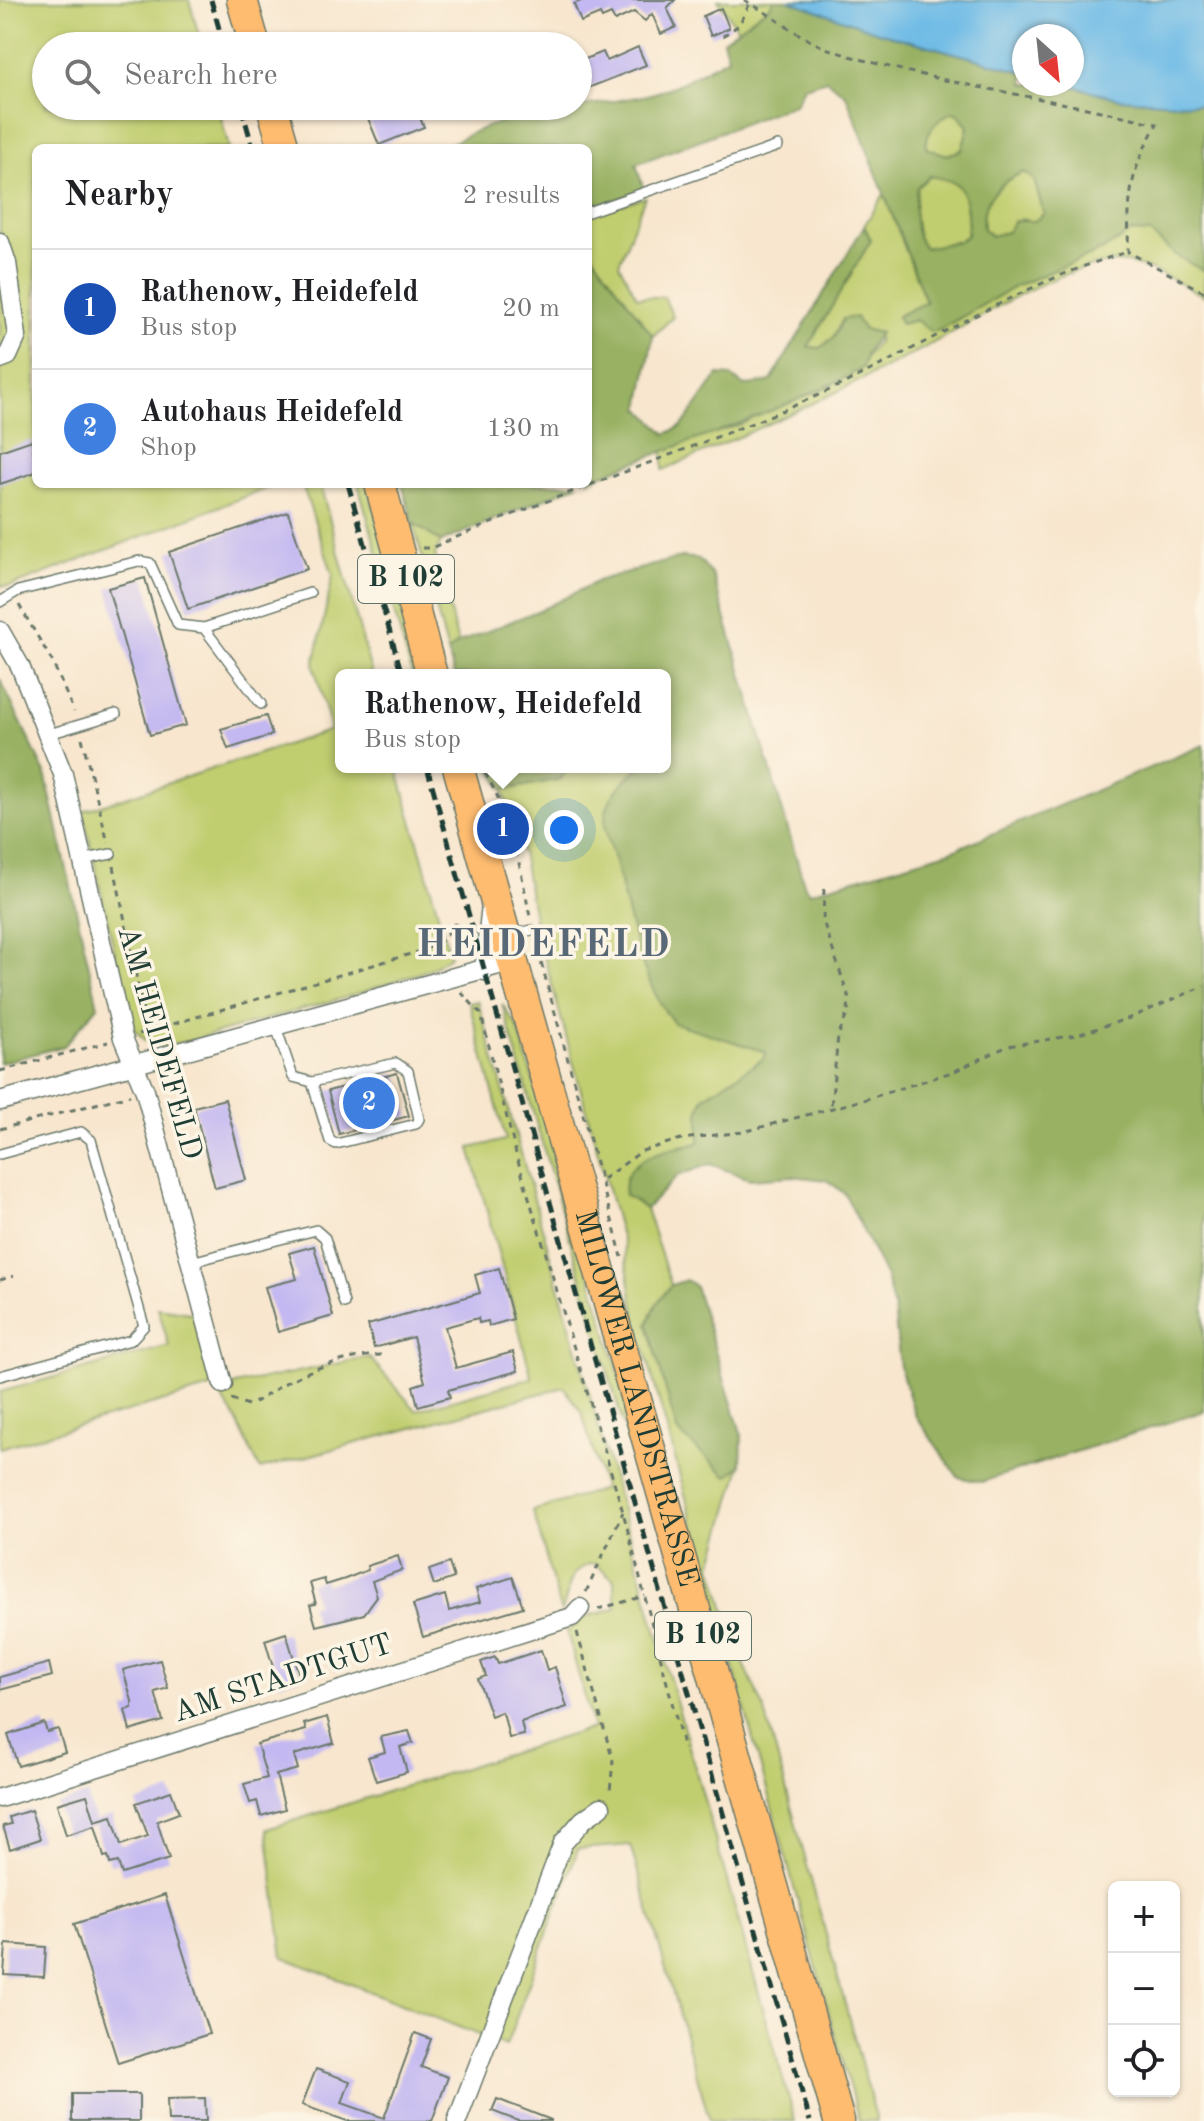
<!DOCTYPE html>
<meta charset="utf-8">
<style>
body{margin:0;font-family:"Old Standard TT",serif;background:#f6f6f6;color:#202124}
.controls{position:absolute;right:24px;bottom:24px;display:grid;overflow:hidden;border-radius:12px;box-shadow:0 2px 6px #0004}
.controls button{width:72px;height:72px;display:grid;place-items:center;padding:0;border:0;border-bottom:2px solid #e0e0e0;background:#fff;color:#202124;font:40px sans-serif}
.compass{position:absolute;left:1012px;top:24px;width:72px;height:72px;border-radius:50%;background:#fff;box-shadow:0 2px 6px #0004;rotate:153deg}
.you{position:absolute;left:564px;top:830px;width:28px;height:28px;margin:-20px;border:6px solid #fff;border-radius:50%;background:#1a73e8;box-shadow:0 0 0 12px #1a73e833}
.badge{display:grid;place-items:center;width:52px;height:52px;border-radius:50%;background:#c8321e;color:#fff;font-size:26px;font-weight:700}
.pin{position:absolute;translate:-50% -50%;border:4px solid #fff;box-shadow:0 2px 8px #0006}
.popup{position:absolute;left:335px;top:669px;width:336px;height:104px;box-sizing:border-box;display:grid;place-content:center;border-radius:12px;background:#fff;filter:drop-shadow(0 2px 6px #0005);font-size:26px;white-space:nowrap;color:#757577}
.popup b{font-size:30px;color:#202124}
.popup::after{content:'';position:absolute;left:50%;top:100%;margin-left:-16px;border:16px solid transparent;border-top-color:#fff}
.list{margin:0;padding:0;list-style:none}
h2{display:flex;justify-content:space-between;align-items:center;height:104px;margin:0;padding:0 32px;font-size:34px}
h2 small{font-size:26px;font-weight:400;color:#757577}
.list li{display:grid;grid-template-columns:52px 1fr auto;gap:24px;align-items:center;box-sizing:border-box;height:120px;padding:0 32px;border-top:2px solid #e0e0e0}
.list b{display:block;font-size:30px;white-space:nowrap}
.list p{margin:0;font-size:26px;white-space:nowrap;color:#757577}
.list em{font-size:26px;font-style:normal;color:#757577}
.icon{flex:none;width:44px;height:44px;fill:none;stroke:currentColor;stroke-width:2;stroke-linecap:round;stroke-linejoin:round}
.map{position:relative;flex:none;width:1204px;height:2121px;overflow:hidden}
.search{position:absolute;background:#fff;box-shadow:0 2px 6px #0004;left:32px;top:32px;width:560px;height:88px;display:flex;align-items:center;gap:20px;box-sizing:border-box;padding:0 28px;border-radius:44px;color:#757577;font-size:30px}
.panel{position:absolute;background:#fff;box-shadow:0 2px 6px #0004;left:32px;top:144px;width:560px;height:344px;border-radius:12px}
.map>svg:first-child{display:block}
.green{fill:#c1ce70;stroke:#708652;stroke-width:2}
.forest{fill:#98b162;stroke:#5c774b;stroke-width:2;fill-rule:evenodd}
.water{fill:#6cbae6;stroke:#467c8d;stroke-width:2}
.building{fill:#c3b8f1}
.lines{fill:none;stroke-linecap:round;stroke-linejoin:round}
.lane-casing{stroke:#6b786a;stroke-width:12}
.street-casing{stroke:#6b786a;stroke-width:21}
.primary-casing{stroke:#6b786a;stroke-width:33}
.path{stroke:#6b786a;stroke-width:3;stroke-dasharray:6 6;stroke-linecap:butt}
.lane{stroke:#fff;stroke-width:9}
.street{stroke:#fff;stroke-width:18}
.primary{stroke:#febc70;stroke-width:30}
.rail{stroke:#1f3d34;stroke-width:5;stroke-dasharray:12 6;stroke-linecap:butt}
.labels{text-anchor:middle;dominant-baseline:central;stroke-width:7;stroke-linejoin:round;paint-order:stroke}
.shield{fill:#fcf5e5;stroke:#617469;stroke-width:2}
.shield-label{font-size:28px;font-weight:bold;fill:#1f3d34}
.street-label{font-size:30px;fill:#1f3d34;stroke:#fcf5e5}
.district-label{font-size:38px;font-weight:bold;letter-spacing:2px;fill:#586876;stroke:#fcf5e5}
</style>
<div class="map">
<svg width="1204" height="2121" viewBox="0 0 1204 2121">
<rect width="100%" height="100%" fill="#fcf5e5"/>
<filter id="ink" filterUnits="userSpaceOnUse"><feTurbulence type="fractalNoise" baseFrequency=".0125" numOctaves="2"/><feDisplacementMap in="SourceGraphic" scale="16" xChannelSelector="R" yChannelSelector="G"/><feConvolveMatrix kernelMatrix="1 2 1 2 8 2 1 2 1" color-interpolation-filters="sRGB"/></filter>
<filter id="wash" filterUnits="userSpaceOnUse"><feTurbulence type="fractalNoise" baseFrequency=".006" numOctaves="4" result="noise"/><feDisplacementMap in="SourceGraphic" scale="32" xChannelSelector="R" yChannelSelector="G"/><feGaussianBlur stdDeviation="1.8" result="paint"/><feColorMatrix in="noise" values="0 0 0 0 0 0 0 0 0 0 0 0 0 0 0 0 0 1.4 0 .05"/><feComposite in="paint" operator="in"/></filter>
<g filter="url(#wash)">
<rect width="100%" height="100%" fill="#f8e6ce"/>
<g class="green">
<path d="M0,0H189L202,46H46V106H218L229,148H36V484H278L12,586H0Z"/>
<path d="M718,0H773L771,5L738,29Z"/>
<path d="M952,112L960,114L968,127L962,150L947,155L926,148C927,128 936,121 952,112Z"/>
<path d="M1024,172L1034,180L1044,214L1034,222L1021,219L1007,232L992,236L983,229C979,202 1000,181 1024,172Z"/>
<path d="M930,176C938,178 949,179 956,184C967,191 969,223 967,235L959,241L925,248C911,233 915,206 917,187Z"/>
<path d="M884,194L926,302L898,317L922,322L926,328L937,331L1016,286L1131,232L1150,233L1177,256L1204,271V296C1175,282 1140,258 1107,263C1041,274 982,318 924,348C839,393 752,432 663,470V450L740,425L864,359L879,340L843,319L833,338L820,348L808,347L871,240L864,226Z"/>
<path d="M645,197L619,264L637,297H664L673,317L653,336L588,248V215Z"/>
<path d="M302,484H320L372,675H341V767H397L450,956L428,970L347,997L166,1047L147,1042L131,1026L83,811L331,730L314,665L333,575Z"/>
<path d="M358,484H367L420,675H412Z"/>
<path d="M413,523L441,542L435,554L458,643L448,652Z"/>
<path d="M568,767H640L624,780L618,875L646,970L666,1013L767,1052L763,1059L704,1097L699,1110V1143L680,1146L625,1195L646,1209L671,1285L651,1314L728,1476L741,1466L712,1565L735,1644L764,1708L877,2121H859L635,1314L623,1244L535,923L522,853L503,790L561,779Z"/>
<path d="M478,1001L795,2121H710L630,1845L578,1849L506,2046L283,1957L267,1829L593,1728L567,1632L580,1619L616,1608L614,1579L594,1563C564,1570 572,1591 561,1611L533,1511L604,1489L582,1413L564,1387L260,1469L233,1414L215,1389L369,1357L416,1410L532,1378L470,1148L506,1140L469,1003Z"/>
<path d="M502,1004L518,1028L642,1453L632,1455Z"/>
<path d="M158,1308L197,1314L214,1387L0,1448V1392L169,1346Z"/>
</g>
<g class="forest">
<path d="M773,0H788L878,32L1024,72V84H1066L1120,99L1204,105V271L1177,256L1150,233L1131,232L1103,250L1016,286L937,331H930L916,320L901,324L897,316L926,302L846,95L827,80L804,87L795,104L636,164L644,190L588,209V148H445C497,110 589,109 651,94C677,88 704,69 728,58L723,40L771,5ZM952,112L959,114L968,127L962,150L947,155L926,148C927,128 936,121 952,112ZM1024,172L1034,180L1044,214L1034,221H1014L1007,232L991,236L983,229C979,202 1000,181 1024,172ZM930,176C938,178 949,179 956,184C967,191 969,223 967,235L959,241L925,248C911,233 915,206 917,187Z"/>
<path d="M864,226L871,240L808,347L820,348L833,338L843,319L856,317L863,329L880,333L867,351L863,368C775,416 680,443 588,480V248L653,336L640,408L666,434L682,426L718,375L731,376L744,386L771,381Z"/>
<path d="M402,484H579L441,542L413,523Z"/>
<path d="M682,557L699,559L713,576L805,887L810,892L951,851L1204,745V1411L981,1482L958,1477L915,1415L900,1367L894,1309L886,1277L845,1194L827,1180L792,1176L750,1179L710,1164L677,1176L646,1209L625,1195C618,1157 671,1148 699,1143V1110L704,1097L763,1059L766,1052L674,1023C640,981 629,917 616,866C612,852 606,837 605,823C604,799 623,781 640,767H665V675H454L448,652L458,643L547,607L600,580Z"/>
<path d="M0,679L45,773L98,1006L64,1046L0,1063Z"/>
<path d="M490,767H568L561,779L503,790Z"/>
<path d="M686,1280L695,1286L742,1436L741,1466L727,1476L677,1431L648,1324L657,1303L671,1285Z"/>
</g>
<path class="water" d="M788,0H1204V105L1120,99L1066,84H1072V36H1024V72L878,32Z"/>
<g id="blocks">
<g class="building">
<path d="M583,0H675L667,8L676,27L661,34L652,14L645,21L634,12L615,21L611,14L602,18L600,14L581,22L574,4Z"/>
<path d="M721,8L729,28L711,36L703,16Z"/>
<path d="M638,47L646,65L578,92V62L603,52L607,61Z"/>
<path d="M363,106H415L424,127L379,145Z"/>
<path d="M32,440L36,472L0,484V451Z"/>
<path d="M288,512L307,569L188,609L169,552Z"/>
<path d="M145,578L186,725L150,735L108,588Z"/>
<path d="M266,716L272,735L228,749L221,729Z"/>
<path d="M397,1073L409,1116L339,1134L328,1091Z"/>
<path d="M225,1099L246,1180L215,1188L194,1107Z"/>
<path d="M314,1246L333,1316L278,1332L265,1287L297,1279L289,1253Z"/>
<path d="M499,1268L513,1319L489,1326L488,1321L479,1323L478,1318L445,1327L456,1368L513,1352L518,1371L448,1390L450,1397L418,1406L413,1386L425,1382L413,1337L374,1348L368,1325L480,1293L475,1275Z"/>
<path d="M398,1556L402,1570L372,1581L377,1596L364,1614L316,1626L310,1605L316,1604L310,1583L324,1579L326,1585L345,1579L368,1570L367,1566Z"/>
<path d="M449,1563L454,1578L434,1585L429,1570Z"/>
<path d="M513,1577L523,1607L423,1637L413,1605L445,1595L449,1611L480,1602L476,1589Z"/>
<path d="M286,1633L300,1678L278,1684L265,1640Z"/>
<path d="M541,1650L547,1670L555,1667L567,1707L521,1722L524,1735L509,1738L504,1716L501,1712L491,1716L478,1679L486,1676L481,1662L495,1657L498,1664Z"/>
<path d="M160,1660L168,1688L155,1692L163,1721L130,1731L125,1710L132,1708V1701L123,1670Z"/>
<path d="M49,1663L52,1676L0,1690V1677Z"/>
<path d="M327,1717L334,1743L294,1755L298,1769L276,1775L285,1809L261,1816L257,1801L250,1803L244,1784L267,1778L257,1744L306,1730L304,1724Z"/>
<path d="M44,1723L47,1732L58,1729L65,1752L18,1766L8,1735Z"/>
<path d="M409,1731L413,1743L400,1747L407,1772L376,1781L368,1757L385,1752L381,1737Z"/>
<path d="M171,1791L179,1813L157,1821L169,1859L122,1874L118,1862L110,1864L108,1856L104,1857L95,1826L66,1835L57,1804L87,1795L95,1821L112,1816L121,1845L148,1836L136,1803Z"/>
<path d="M31,1810L40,1839L10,1849L3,1826L11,1824L9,1817Z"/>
<path d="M165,1895L209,2034L118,2063L74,1924Z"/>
<path d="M6,1944L46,1947L44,1977L4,1975Z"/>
<path d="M415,2033L431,2039L421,2067L448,2077L432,2121H347L302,2105L316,2069L350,2081L342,2103L384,2118Z"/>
<rect x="72" y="2094" width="67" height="27"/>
<path d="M205,2098L206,2121H168L167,2099Z"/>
<path d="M497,2099L551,2120V2121H518L492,2111Z"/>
</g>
</g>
</g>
<g filter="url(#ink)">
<use href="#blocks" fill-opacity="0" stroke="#6b786a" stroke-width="2"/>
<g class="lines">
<defs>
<g id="lane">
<path d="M588,212L778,146"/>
<path d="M0,602L18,591L139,561L150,563L178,625L204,628L310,593"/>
<path d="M204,628L261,704"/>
<path d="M49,734L116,714"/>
<path d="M82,860L111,854"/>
<path d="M508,935L532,930"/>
<path d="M276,1027L293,1077L312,1082L396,1063L408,1071L419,1119L416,1124L336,1144L330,1141L312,1082"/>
<path d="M0,1154L81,1132L91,1140L144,1326L131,1340L0,1376"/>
<path d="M191,1262L316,1230L325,1238L344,1303"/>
</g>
<g id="street">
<path d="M0,242L7,263L17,336L8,356L0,359"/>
<path d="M0,631L20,666L63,774L123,1038L145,1091L223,1384"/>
<path d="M484,971L491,904"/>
<path d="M0,1101L513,961"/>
<path d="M0,1798L572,1617L580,1608"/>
<path d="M457,2121L563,1843L583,1820L601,1807"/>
</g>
<g id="primary">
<path d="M242,0L255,46"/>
<path d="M272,106L284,148"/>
<path d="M380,484L432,675"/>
<path id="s1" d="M458,767L839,2121"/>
</g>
</defs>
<use href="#lane" class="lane-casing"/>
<use href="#street" class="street-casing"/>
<use href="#primary" class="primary-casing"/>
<g class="path">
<path d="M744,0C773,15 803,41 834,51C939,85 1050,97 1157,124C1128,175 1129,195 1128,252L1204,292"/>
<path d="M723,36L739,25L750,3"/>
<path d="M422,548H431C563,491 701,448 832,389C931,343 1022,282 1128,252"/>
<path d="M19,605L52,661L74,712"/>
<path d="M82,738L108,843"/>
<path d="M485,773C512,818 520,866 530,917"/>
<path d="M114,866L147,1031"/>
<path d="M824,889L823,921L849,998L848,1012L838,1036L831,1107"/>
<path d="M535,940L622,1257"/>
<path d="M461,992L481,1014L516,1154L623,1512L684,1749"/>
<path d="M139,1034L424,950L443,940L454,924L471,931"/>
<path d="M0,1071L108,1042"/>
<path d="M0,1129L130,1095"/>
<path d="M603,1179L642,1151L681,1139L743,1132L870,1098L955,1071L1008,1046L1076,1035L1130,1018L1204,986"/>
<path d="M0,1280L14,1276"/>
<path d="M231,1399L248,1405C263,1399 273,1390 287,1382C317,1366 352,1355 386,1355"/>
<path d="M586,1592L623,1512"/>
<path d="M598,1609L645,1596"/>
<path d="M577,1632L613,1761L610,1791"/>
</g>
<use href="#lane" class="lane"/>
<use href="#street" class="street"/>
<use href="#primary" class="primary"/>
<g class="rail">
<path d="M211,0L224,46"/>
<path d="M241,106L253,148"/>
<path d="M348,484L402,675"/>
<path d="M427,767L810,2121"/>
</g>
</g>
</g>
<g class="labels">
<g class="shield">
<rect x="358" y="555" width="96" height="48" rx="6"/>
<rect x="655" y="1612" width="96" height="48" rx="6"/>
</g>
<g class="shield-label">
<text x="406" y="579">B 102</text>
<text x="703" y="1636">B 102</text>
</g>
<g class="street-label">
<text transform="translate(159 1043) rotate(74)">AM HEIDEFELD</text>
<text stroke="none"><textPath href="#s1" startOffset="656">MILOWER LANDSTRASSE</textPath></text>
<text transform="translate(283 1679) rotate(-18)">AM STADTGUT</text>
</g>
<g class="district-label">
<text x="544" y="946">HEIDEFELD</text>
</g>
</g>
</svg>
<div class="controls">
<button>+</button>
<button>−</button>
<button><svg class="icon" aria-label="locate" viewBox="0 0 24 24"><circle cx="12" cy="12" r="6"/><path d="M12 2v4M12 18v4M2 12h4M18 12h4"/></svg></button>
</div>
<svg class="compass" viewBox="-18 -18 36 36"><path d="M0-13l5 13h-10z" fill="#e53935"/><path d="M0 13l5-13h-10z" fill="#757577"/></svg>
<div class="you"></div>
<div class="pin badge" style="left:503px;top:829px;background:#1a4fb4">1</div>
<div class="popup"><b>Rathenow, Heidefeld</b>Bus stop</div>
<div class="pin badge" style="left:369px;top:1103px;background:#3f7fe0">2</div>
<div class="search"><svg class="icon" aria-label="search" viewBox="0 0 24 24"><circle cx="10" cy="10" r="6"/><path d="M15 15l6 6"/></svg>Search here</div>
<section class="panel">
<h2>Nearby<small>2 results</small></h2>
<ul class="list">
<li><span class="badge" style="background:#1a4fb4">1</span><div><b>Rathenow, Heidefeld</b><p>Bus stop</p></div><em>20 m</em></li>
<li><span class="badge" style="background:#3f7fe0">2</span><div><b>Autohaus Heidefeld</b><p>Shop</p></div><em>130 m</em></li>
</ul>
</section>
</div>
